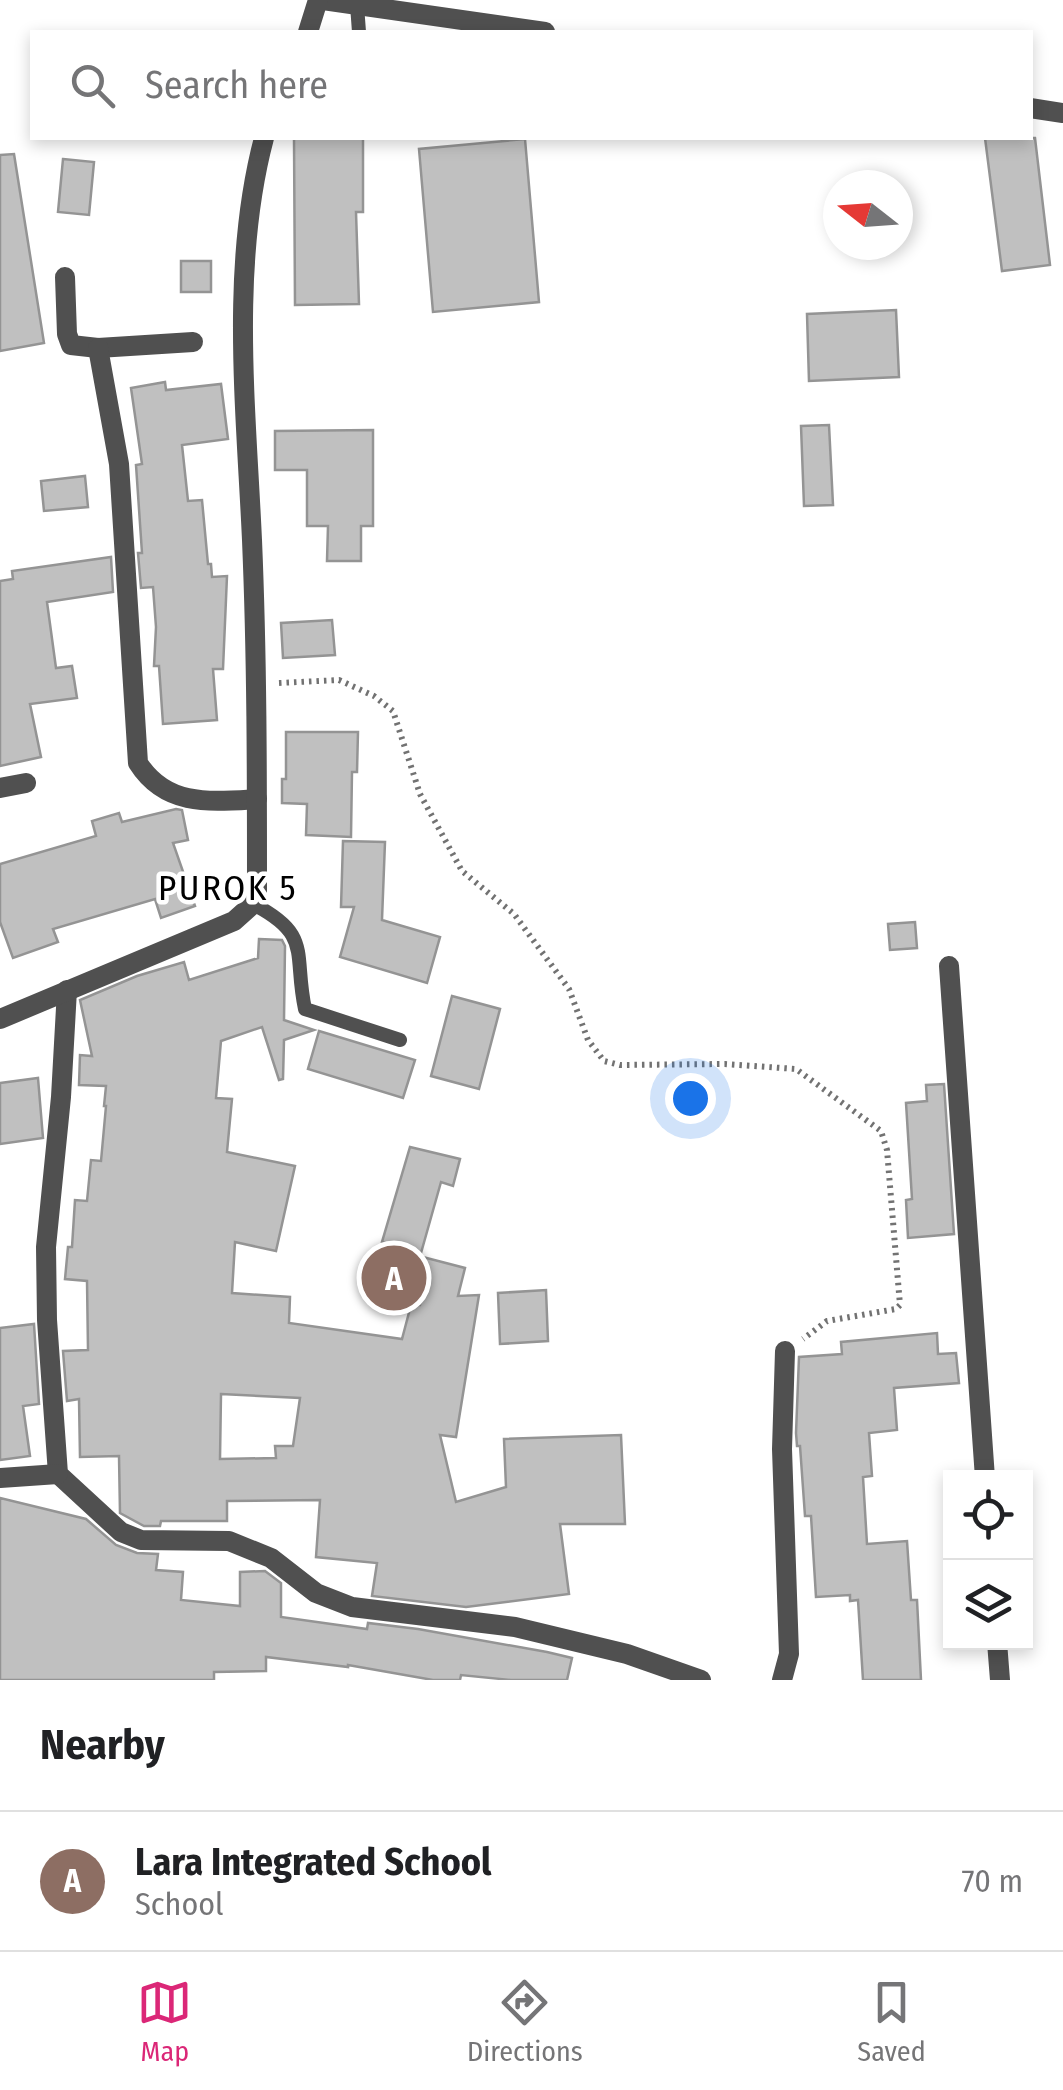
<!DOCTYPE html>
<style>
body{margin:0;font-family:"Fira Sans Condensed",sans-serif;background:#f2f2f2;color:#202124}
.controls{position:absolute;right:30px;bottom:30px;display:grid;overflow:hidden;border-radius:0px;box-shadow:0 5px 15px #0003}
.controls button{width:90px;height:90px;display:grid;place-items:center;padding:0;border:0;border-bottom:2px solid #e0e0e0;background:#fff;color:#202124;font:50px sans-serif}
.compass{position:absolute;left:823px;top:170px;width:90px;height:90px;border-radius:50%;background:#fff;box-shadow:0 5px 15px #0003;rotate:287deg}
.you{position:absolute;left:690px;top:1098px;width:35px;height:35px;margin:-25px;border:8px solid #fff;border-radius:50%;background:#1a73e8;box-shadow:0 0 0 15px #1a73e833}
.badge{display:grid;place-items:center;width:65px;height:65px;border-radius:50%;background:#db2777;color:#fff;font-size:32px;font-weight:700}
.pin{position:absolute;translate:-50% -50%;border:5px solid #fff;box-shadow:0 2px 10px #0006}
.list{margin:0;padding:0;list-style:none}
h2{display:flex;justify-content:space-between;align-items:center;height:130px;margin:0;padding:0 40px;font-size:42px}
h2 small{font-size:32px;font-weight:400;color:#757577}
.list li{display:grid;grid-template-columns:65px 1fr auto;gap:30px;align-items:center;box-sizing:border-box;height:140px;padding:0 40px;border-top:2px solid #e0e0e0}
.list b{display:block;font-size:38px;white-space:nowrap}
.list p{margin:0;font-size:32px;white-space:nowrap;color:#757577}
.list em{font-size:32px;font-style:normal;color:#757577}
.icon{flex:none;width:55px;height:55px;fill:none;stroke:currentColor;stroke-width:2;stroke-linecap:round;stroke-linejoin:round}
.map{position:relative;flex:none;width:1063px;height:1680px;overflow:hidden}
.search{position:absolute;background:#fff;box-shadow:0 5px 15px #0003;left:30px;right:30px;top:30px;height:110px;display:flex;align-items:center;gap:25px;box-sizing:border-box;padding:0 35px;border-radius:0px;color:#757577;font-size:38px}
.sheet{height:270px;background:#fff}
nav{display:flex;justify-content:space-around;align-items:center;box-sizing:border-box;height:140px;border-top:2px solid #e0e0e0;background:#fff;font-size:28px;color:#757577}
nav a{display:grid;justify-items:center;gap:5px}
nav .on{color:#db2777}
.map>svg:first-child{display:block}
.building{fill:#c0c0c0;stroke:#949494;stroke-width:2.5;fill-rule:evenodd}
.lines{fill:none;stroke-linecap:round;stroke-linejoin:round}
.path{stroke:#727272;stroke-width:6;stroke-dasharray:2.5 5;stroke-linecap:butt}
.service{stroke:#505050;stroke-width:14}
.minor{stroke:#505050;stroke-width:20}
.tertiary{stroke:#505050;stroke-width:20}
.labels{text-anchor:middle;dominant-baseline:central;stroke-width:9;stroke-linejoin:round;paint-order:stroke}
.neighbourhood-label{font-size:35px;letter-spacing:2.5px;fill:#000;stroke:#fff}
</style>
<div class="map">
<svg width="1063" height="1680" viewBox="0 0 1063 1680">
<rect width="100%" height="100%" fill="#fff"/>
<g class="building">
<path d="M294,138H363V212H356L359,304L295,305Z"/>
<path d="M985,138H1035L1050,265L1002,271Z"/>
<path d="M525,139L539,302L433,312L419,149Z"/>
<path d="M14,154L44,343L0,351V155Z"/>
<path d="M63,159L94,162L89,215L58,212Z"/>
<rect x="181" y="261" width="30" height="31"/>
<path d="M896,310L899,377L809,381L807,314Z"/>
<path d="M165,382L166,390L221,384L228,439L182,445L188,501L202,500L208,564H211L212,577L227,576L223,669H213L217,720L163,724L159,666H154L156,627L153,587L141,588L138,553H142L136,465L142,464L131,388Z"/>
<path d="M829,425L833,505L804,506L801,426Z"/>
<path d="M373,430V526H361V561H327L328,526H307V470H275V431Z"/>
<path d="M85,476L88,507L44,511L41,481Z"/>
<path d="M111,557L113,592L47,602L56,668L72,666L77,698L30,704L41,757L0,766V581L13,579L12,571Z"/>
<path d="M332,620L335,655L283,658L281,623Z"/>
<path d="M286,732H358L357,772H352L351,837L306,835L307,804L282,803V779H286Z"/>
<path d="M176,809L182,810L188,840L173,843L195,906L161,918L155,899L53,929L58,942L13,958L0,922V864L96,836L92,821L119,813L122,822Z"/>
<path d="M343,841L385,842L382,920L440,937L427,983L340,957L354,907H341Z"/>
<path d="M915,922L917,948L890,950L888,924Z"/>
<path d="M259,939L282,940L285,946L284,1020L314,1030L284,1040L283,1079L279,1080L262,1027L221,1041L216,1098L232,1099L227,1152L295,1166L276,1251L235,1242L232,1293L290,1297L289,1323L402,1339L411,1305H420L423,1284L416,1283L423,1257L465,1268L458,1296L479,1295L456,1437L440,1435L456,1502L506,1487L504,1439L621,1435L625,1524H560L569,1594L466,1607L372,1596L377,1563L316,1557L320,1500L227,1501V1521H161L160,1526H144L120,1513L119,1456L80,1457L79,1399L67,1401L63,1351L88,1350L87,1281L65,1279L68,1247H72L75,1200L87,1201L91,1160L101,1161L106,1106H104L106,1086L79,1085L80,1055L92,1056L80,1000L137,976L184,962L189,980L258,958ZM221,1394L300,1398L293,1446H275L276,1458L220,1459Z"/>
<path d="M452,996L500,1009L479,1089L431,1076Z"/>
<path d="M319,1031L415,1060L403,1098L308,1069Z"/>
<path d="M38,1078L43,1138L0,1144V1083Z"/>
<path d="M944,1084L954,1234L908,1238L906,1200L912,1199L906,1103L927,1101L926,1085Z"/>
<path d="M410,1147L460,1159L453,1186L441,1182L421,1253L382,1242Z"/>
<path d="M546,1290L548,1341L500,1344L498,1293Z"/>
<path d="M34,1324L39,1404L23,1406L30,1456L0,1460V1328Z"/>
<path d="M937,1333L938,1354L956,1353L959,1383L894,1388L897,1430L869,1433L872,1476L863,1477L867,1544L907,1541L911,1600H917L921,1680H863L858,1600L850,1601V1595L816,1597L811,1516H805L800,1446H797L796,1433L799,1357L842,1354L841,1342Z"/>
<path d="M0,1498L86,1519L116,1545L137,1553L158,1554L156,1570L183,1572L181,1600L240,1606V1572L265,1571L281,1583V1617L367,1629L368,1623L418,1629L547,1652L572,1658L567,1680H511L461,1675L460,1680H433L348,1665V1667L266,1657V1671L214,1672V1680H0Z"/>
</g>
<g class="lines">
<path class="path" d="M279,683L339,680L374,696L393,711L420,794L462,871L514,914L569,989L588,1040L604,1061L620,1065L725,1064L796,1069L881,1131L887,1150L900,1305L896,1309L827,1321L803,1339"/>
<g class="service">
<path d="M357,5L359,32"/>
<path d="M253,904C313,935 293,953 305,1009L400,1040"/>
</g>
<g class="minor">
<path d="M323,0L545,32"/>
<path d="M1030,108L1063,113"/>
<path d="M65,277L67,334L71,345L98,348L193,342"/>
<path d="M98,348L119,464L138,763C166,807 210,802 257,799"/>
<path d="M0,788L26,783"/>
<path d="M949,966L985,1478"/>
<path d="M67,990L61,1097L46,1247L47,1320L58,1474L121,1532L141,1540L229,1541L271,1558L316,1593L352,1607L515,1627L627,1654L701,1680"/>
<path d="M0,1478L58,1474"/>
<path d="M997,1642L1000,1680"/>
<path d="M782,1680L789,1654L782,1449L785,1351"/>
</g>
<g class="tertiary">
<path d="M308,32L318,0"/>
<path d="M0,1019L234,921L253,904L257,892C257,774 257,658 252,540C246,408 230,266 264,138"/>
</g>
</g>
<g class="labels">
<g class="neighbourhood-label">
<text x="228" y="888">PUROK 5</text>
</g>
</g>
</svg>
<div class="controls">
<button><svg class="icon" aria-label="locate" viewBox="0 0 24 24"><circle cx="12" cy="12" r="6"/><path d="M12 2v4M12 18v4M2 12h4M18 12h4"/></svg></button>
<button><svg class="icon" aria-label="layers" viewBox="0 0 24 24"><path d="M12 4l9 5-9 5-9-5zM3 14l9 5 9-5"/></svg></button>
</div>
<svg class="compass" viewBox="-18 -18 36 36"><path d="M0-13l5 13h-10z" fill="#e53935"/><path d="M0 13l5-13h-10z" fill="#757577"/></svg>
<div class="you"></div>
<div class="pin badge" style="left:394px;top:1278px;background:#8d6e63">A</div>
<div class="search"><svg class="icon" aria-label="search" viewBox="0 0 24 24"><circle cx="10" cy="10" r="6"/><path d="M15 15l6 6"/></svg>Search here</div>
</div>
<section class="sheet">
<h2>Nearby<small></small></h2>
<ul class="list">
<li><span class="badge" style="background:#8d6e63">A</span><div><b>Lara Integrated School</b><p>School</p></div><em>70 m</em></li>
</ul>
</section>
<nav>
<a class="on"><svg class="icon" aria-label="map" viewBox="0 0 24 24"><path d="M3 6l6-2 6 2 6-2v14l-6 2-6-2-6 2zM9 4v14M15 6v14"/></svg>Map</a>
<a><svg class="icon" aria-label="directions" viewBox="0 0 24 24"><path d="M12 3l9 9-9 9-9-9zM9 14v-3h6M13 9l2 2-2 2"/></svg>Directions</a>
<a><svg class="icon" aria-label="saved" viewBox="0 0 24 24"><path d="M7 4h10v16l-5-4-5 4z"/></svg>Saved</a>
</nav>
